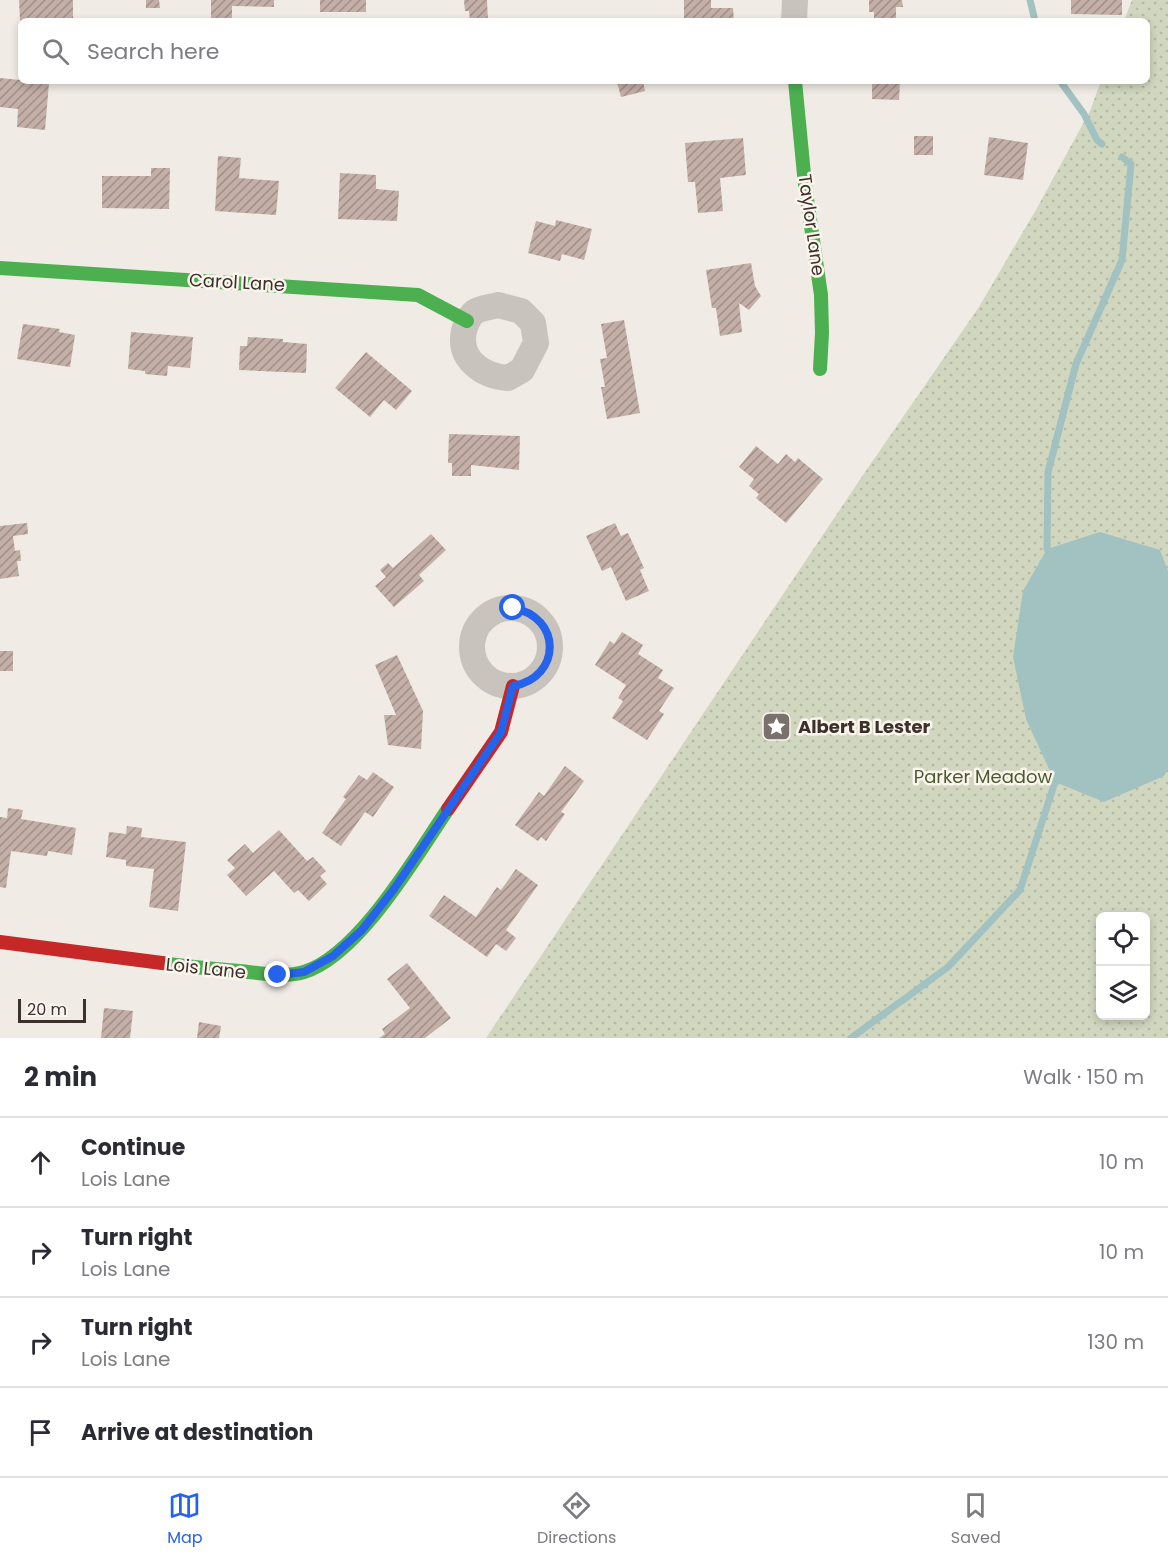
<!DOCTYPE html>
<meta charset="utf-8">
<style>
body{margin:0;font-family:Poppins,sans-serif;background:#f7f7f7;color:#2b2b33}
.controls{position:absolute;right:18px;bottom:18px;display:grid;overflow:hidden;border-radius:9px;box-shadow:0 3px 9px #0003}
.controls button{width:54px;height:54px;display:grid;place-items:center;padding:0;border:0;border-bottom:2px solid #e1e1e2;background:#fff;color:#2b2b33;font:30px sans-serif}
.scale{position:absolute;left:18px;bottom:15px;width:68px;box-sizing:border-box;padding-left:6px;border:3px solid #3b302b;border-top:0;font-size:16px;line-height:21px;white-space:nowrap;color:#3b302b;-webkit-text-stroke:4px #fbf5ee;paint-order:stroke}
.stop{position:absolute;width:18px;height:18px;margin:-14px;border:4px solid #2563eb;border-radius:50%;background:#fff}
.stop.end{background:#2563eb;border-color:#fff;box-shadow:0 2px 6px #0008}
.list{margin:0;padding:0;list-style:none}
h2{display:flex;justify-content:space-between;align-items:center;height:78px;margin:0;padding:0 24px;font-size:26px}
h2 small{font-size:20px;font-weight:400;color:#7c7c81}
.list li{display:grid;grid-template-columns:39px 1fr auto;gap:18px;align-items:center;box-sizing:border-box;height:90px;padding:0 24px;border-top:2px solid #e1e1e2}
.list b{display:block;font-size:22px;white-space:nowrap}
.list p{margin:0;font-size:20px;white-space:nowrap;color:#7c7c81}
.list em{font-size:20px;font-style:normal;color:#7c7c81}
.icon{flex:none;width:33px;height:33px;fill:none;stroke:currentColor;stroke-width:2;stroke-linecap:round;stroke-linejoin:round}
.map{position:relative;flex:none;width:1168px;height:1038px;overflow:hidden}
.search{position:absolute;background:#fff;box-shadow:0 3px 9px #0003;left:18px;right:18px;top:18px;height:66px;display:flex;align-items:center;gap:15px;box-sizing:border-box;padding:0 21px;border-radius:9px;color:#7c7c81;font-size:22px}
.sheet{height:438px;background:#fff}
nav{display:flex;justify-content:space-around;align-items:center;box-sizing:border-box;height:84px;border-top:2px solid #e1e1e2;background:#fff;font-size:16px;color:#7c7c81}
nav a{display:grid;justify-items:center;gap:3px}
nav .on{color:#2563eb}
.map>svg:first-child{display:block}
.park{fill:url(#park-dots);fill-rule:evenodd}
.water{fill:#a1c2c1}
.lines{fill:none;stroke-linecap:round;stroke-linejoin:round}
.stream{stroke:#a1c2c1;stroke-width:7}
.building{fill:url(#building-hatch)}
.street{stroke:#c9c3be;stroke-width:26}
.fast{stroke:#4caf50;stroke-width:14}
.jam{stroke:#c62828;stroke-width:14}
.route{stroke:#2563eb;stroke-width:8}
.labels{text-anchor:middle;dominant-baseline:central;stroke-width:5;stroke-linejoin:round;paint-order:stroke}
.street-label{font-size:18px;fill:#3b302b;stroke:#fbf5ee}
.poi-label{font-size:18px;font-weight:bold;fill:#3b302b;stroke:#fbf5ee;text-anchor:start}
.park-label{font-size:18px;fill:#4a5a2e;stroke:#fbf5ee}
</style>
<div class="map">
<svg width="1168" height="1038" viewBox="0 0 1168 1038">
<defs>
<pattern id="park-dots" width="8" height="8" patternUnits="userSpaceOnUse" patternTransform="scale(1.5)"><rect width="8" height="8" fill="#d1d6bf"/><path d="M2 2h.1M6 6h.1" fill="none" stroke="#b4b8a4" stroke-width="1.8" stroke-linecap="round"/></pattern>
<pattern id="building-hatch" width="6" height="6" patternUnits="userSpaceOnUse" patternTransform="scale(1.5)"><rect width="6" height="6" fill="#c3afa7"/><path d="M-1 1l2-2M0 6l6-6M5 7l2-2" fill="none" stroke="#a08f88"/></pattern>
</defs>
<rect width="100%" height="100%" fill="#f0ebe5"/>
<path class="park" d="M1132,0H1168V1038H486L863,475L979,307L1037,208L1090,111L1101,81H1147V21H1124ZM1100,916H1146V1016H1100Z"/>
<path class="water" d="M1100,532L1160,550L1168,571V769L1164,776L1104,802L1055,782L1026,719L1013,657L1023,591L1047,549Z"/>
<g class="lines">
<g class="stream">
<path d="M1030,0L1035,21"/>
<path d="M1060,81L1084,114L1097,140L1102,144"/>
<path d="M1047,549L1048,472L1076,364L1122,260L1131,164L1122,157"/>
<path d="M851,1038L948,967L1020,890L1055,782"/>
</g>
</g>
<g class="building">
<path d="M19,0H73V21H20Z"/>
<path d="M146,0H159L160,8H146Z"/>
<path d="M211,0H274V7L232,6V19H211Z"/>
<rect x="320" y="0" width="46" height="12"/>
<path d="M464,0H487L488,21H470L469,11H465Z"/>
<path d="M684,0H711V8H733L734,21H684Z"/>
<path d="M869,0H902L903,7H896V19L874,20V12H869Z"/>
<path d="M1071,0H1122V15L1071,14Z"/>
<path d="M0,78L49,83L45,130L17,127L18,109L0,107Z"/>
<path d="M643,81L645,91L621,97L617,82Z"/>
<path d="M872,81H900L899,100L872,99Z"/>
<rect x="914" y="136" width="19" height="19"/>
<path d="M989,137L1028,143L1023,180L984,175Z"/>
<path d="M743,138L746,175L720,178L723,211L698,213L695,182H688L685,143Z"/>
<path d="M218,156L241,158L239,178L279,181L276,215L215,211Z"/>
<path d="M151,168H170L169,209L102,208V176H151Z"/>
<path d="M340,173L376,175V189L399,191L397,221L338,219Z"/>
<path d="M556,220L592,229L584,260L562,254L560,261L528,253L536,221L555,226Z"/>
<path d="M751,263L755,286L761,296L749,310L739,303L742,332L720,336L716,308H712L706,270Z"/>
<path d="M624,320L640,413L607,419L601,387H605L600,359L607,358L601,324Z"/>
<path d="M23,324L60,329L59,332L75,335L70,367L17,359Z"/>
<path d="M131,332L193,337L190,368L168,366L167,376L145,374V371L128,369Z"/>
<path d="M248,337L283,339V342L307,344L306,373L239,370L240,346H247Z"/>
<path d="M366,352L412,391L396,410L384,400L370,417L335,388Z"/>
<path d="M449,434L520,436L519,470L471,465V476H452V463H448Z"/>
<path d="M756,446L778,464L786,454L795,462L798,458L823,479L786,523L756,498L759,494L749,486L754,479L739,467Z"/>
<path d="M27,523L28,534L13,536L15,551L20,550L21,561H17L19,576L0,579V526Z"/>
<path d="M615,523L621,536L628,533L644,568L640,570L649,591L626,601L611,567L602,571L586,536Z"/>
<path d="M431,534L446,550L419,575L424,581L394,607L375,586L386,577L380,570L388,563L393,568Z"/>
<path d="M622,632L643,645L638,654L663,670L658,678L674,688L659,711L664,714L647,740L612,718L623,701L618,698L626,685L595,665L610,641L614,644Z"/>
<rect x="0" y="651" width="13" height="20"/>
<path d="M397,655L423,711L421,749L388,745L384,715H396L375,665Z"/>
<path d="M565,766L584,781L561,812L565,814L546,841L541,837L538,841L515,825L539,792L544,796Z"/>
<path d="M373,772L394,787L373,817L365,812L341,846L322,833L346,799L343,797L359,775L367,780Z"/>
<path d="M8,808L23,810L21,819L76,828L72,855L48,851L47,856L11,851L6,888L0,887V817L7,818Z"/>
<path d="M127,826L142,828L141,837L186,842L178,911L149,907L154,869L126,866V860L106,857L109,832L126,834Z"/>
<path d="M279,830L307,861L313,857L326,871L320,876L327,884L309,901L298,890L294,893L274,871L246,896L227,875L235,868L227,860L245,844L253,853Z"/>
<path d="M516,869L538,885L506,930L516,938L506,951L496,944L487,957L429,916L444,895L476,917L497,887L501,890Z"/>
<path d="M407,963L451,1018L425,1038H379L385,1034L382,1029L410,1008L387,979Z"/>
<path d="M104,1008L133,1011L130,1038H101Z"/>
<path d="M199,1022L221,1026L219,1038H197Z"/>
</g>
<g class="lines">
<g class="street">
<path d="M794,21L795,0"/>
<path d="M498,305L521,311L533,323L536,343L522,370L508,378C482,376 458,359 464,331C466,324 469,315 476,311C481,308 492,307 498,305Z"/>
<circle cx="511" cy="647" r="39"/>
</g>
<g class="fast">
<path d="M795,81L805,185L821,295L822,333L820,369"/>
<path d="M0,268L418,295L467,321"/>
<path d="M162,963C188,967 214,969 240,971C260,973 284,978 304,972C359,955 416,856 448,809"/>
</g>
<g class="jam">
<path d="M448,809L501,732L513,686"/>
<path d="M0,942L162,963"/>
</g>
</g>
<g class="lines">
<path class="route" d="M278,975L304,972L333,956L362,930L394,889L501,732L513,686C562,677 562,617 513,608"/>
</g>
<defs>
<symbol id="sight-square" viewBox="-11 -11 22 22"><rect x="-9" y="-9" width="18" height="18" rx="4" fill="#7a716c" stroke="#fbf5ee"/><path d="M0-6L1.8-2.2L6-1.7L2.9 1.2L3.7 5.4L0 3.3L-3.7 5.4L-2.9 1.2L-6-1.7L-1.8-2.2Z" fill="#fff"/></symbol>
</defs>
<g fill-rule="evenodd">
<use href="#sight-square" x="760" y="710" width="33" height="33"/>
</g>
<g class="labels">
<g class="street-label">
<text transform="translate(812 225) rotate(82)">Taylor Lane</text>
<text transform="translate(237 282) rotate(3)">Carol Lane</text>
<text transform="translate(206 968) rotate(6)">Lois Lane</text>
</g>
<g class="poi-label">
<text x="798" y="726">Albert B Lester</text>
</g>
<g class="park-label">
<text x="983" y="776">Parker Meadow</text>
</g>
</g>
</svg>
<div class="controls">
<button><svg class="icon" aria-label="locate" viewBox="0 0 24 24"><circle cx="12" cy="12" r="6"/><path d="M12 2v4M12 18v4M2 12h4M18 12h4"/></svg></button>
<button><svg class="icon" aria-label="layers" viewBox="0 0 24 24"><path d="M12 4l9 5-9 5-9-5zM3 14l9 5 9-5"/></svg></button>
</div>
<div class="scale">20 m</div>
<div class="stop" style="left:513px;top:608px"></div>
<div class="stop end" style="left:278px;top:975px"></div>
<div class="search"><svg class="icon" aria-label="search" viewBox="0 0 24 24"><circle cx="10" cy="10" r="6"/><path d="M15 15l6 6"/></svg>Search here</div>
</div>
<section class="sheet">
<h2>2 min<small>Walk · 150 m</small></h2>
<ul class="list">
<li><svg class="icon" aria-label="ahead" viewBox="0 0 24 24"><path d="M12 20V5M6 11l6-6 6 6"/></svg><div><b>Continue</b><p>Lois Lane</p></div><em>10 m</em></li>
<li><svg class="icon" aria-label="right" viewBox="0 0 24 24"><path d="M7 20v-9h11M14 6l5 5-5 5"/></svg><div><b>Turn right</b><p>Lois Lane</p></div><em>10 m</em></li>
<li><svg class="icon" aria-label="right" viewBox="0 0 24 24"><path d="M7 20v-9h11M14 6l5 5-5 5"/></svg><div><b>Turn right</b><p>Lois Lane</p></div><em>130 m</em></li>
<li><svg class="icon" aria-label="arrive" viewBox="0 0 24 24"><path d="M6 21V4h12l-3 4 3 4H6"/></svg><div><b>Arrive at destination</b></div></li>
</ul>
</section>
<nav>
<a class="on"><svg class="icon" aria-label="map" viewBox="0 0 24 24"><path d="M3 6l6-2 6 2 6-2v14l-6 2-6-2-6 2zM9 4v14M15 6v14"/></svg>Map</a>
<a><svg class="icon" aria-label="directions" viewBox="0 0 24 24"><path d="M12 3l9 9-9 9-9-9zM9 14v-3h6M13 9l2 2-2 2"/></svg>Directions</a>
<a><svg class="icon" aria-label="saved" viewBox="0 0 24 24"><path d="M7 4h10v16l-5-4-5 4z"/></svg>Saved</a>
</nav>
